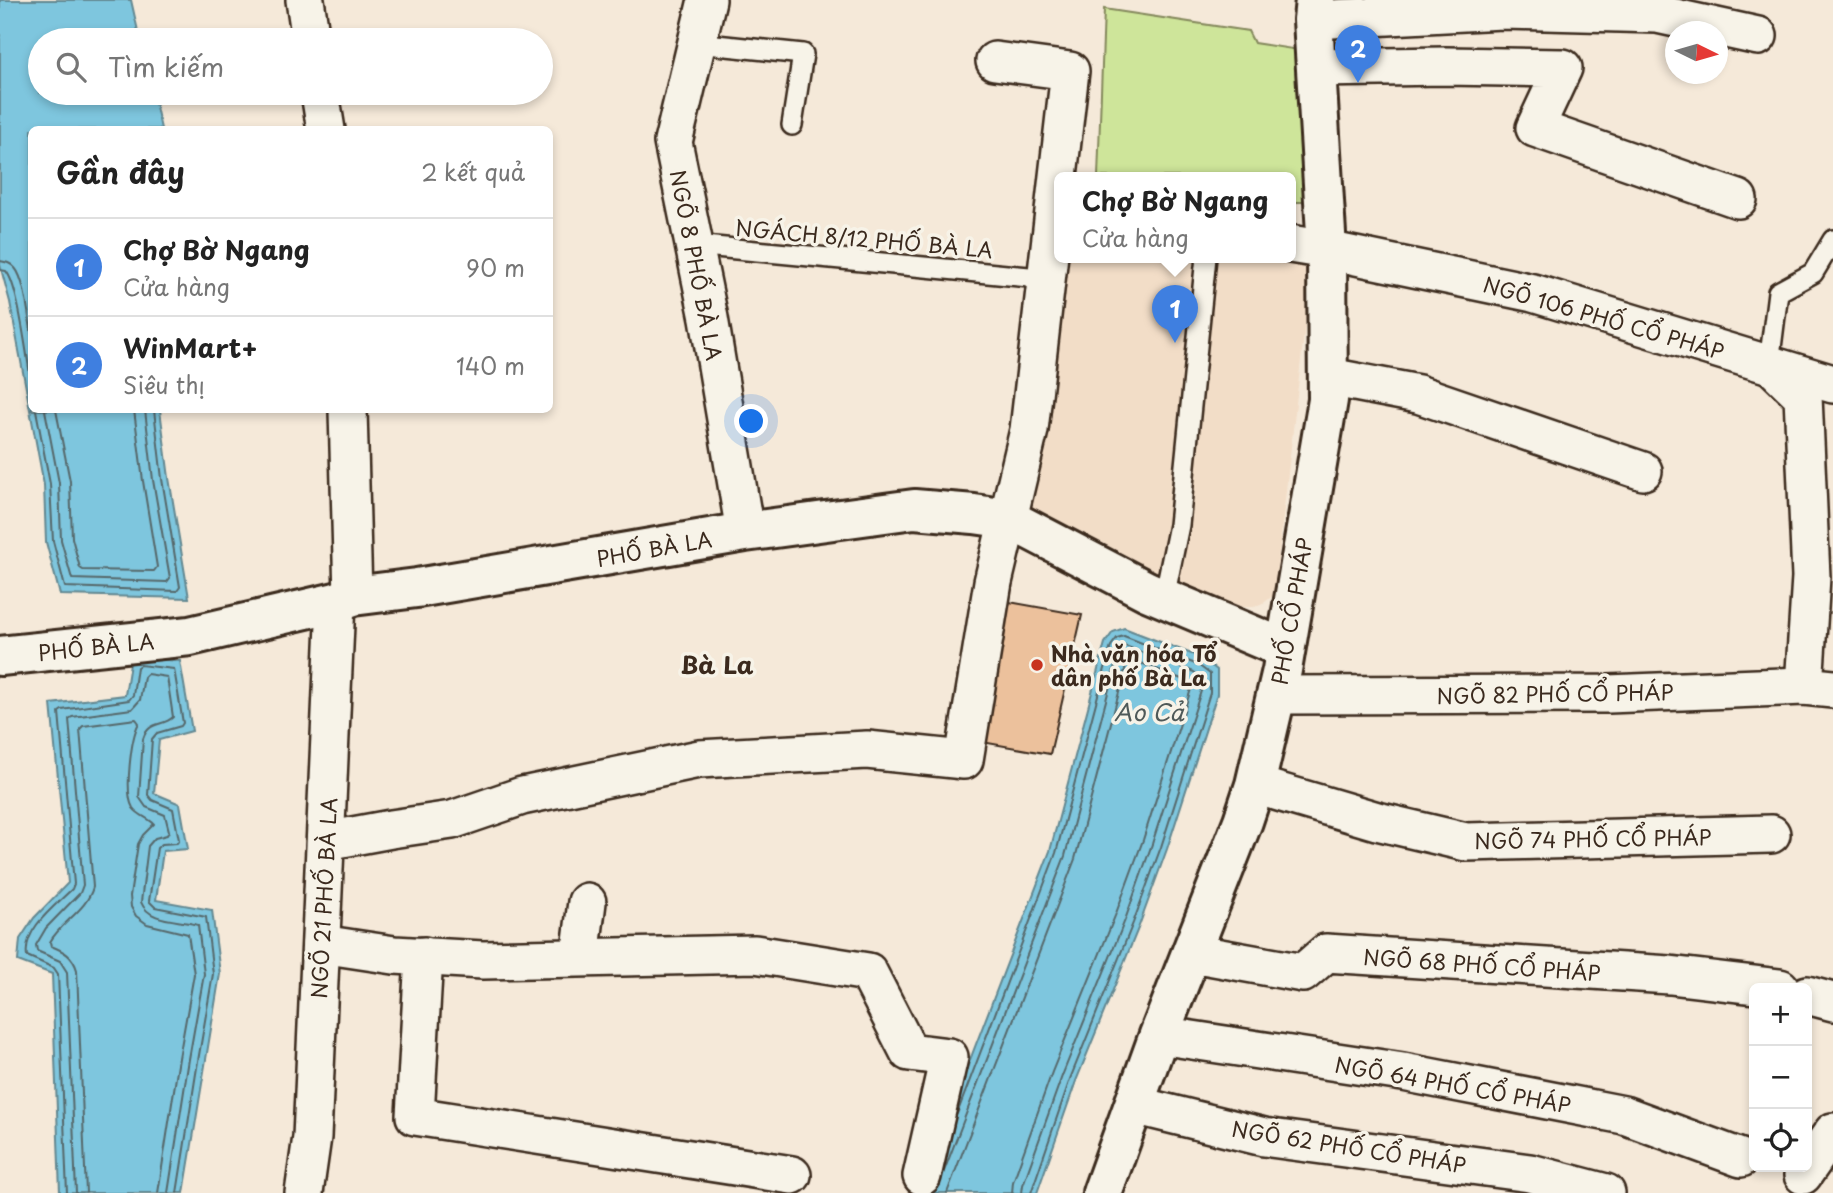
<!DOCTYPE html>
<html lang="vi">
<meta charset="utf-8">
<style>
body{margin:0;font-family:"Playpen Sans",sans-serif;background:#f6f6f6;color:#222}
.controls{position:absolute;right:21px;bottom:21px;display:grid;overflow:hidden;border-radius:10px;box-shadow:0 4px 10px #0003}
.controls button{width:63px;height:63px;display:grid;place-items:center;padding:0;border:0;border-bottom:2px solid #e0e0e0;background:#fff;color:#222;font:35px sans-serif}
.compass{position:absolute;left:1665px;top:21px;width:63px;height:63px;border-radius:50%;background:#fff;box-shadow:0 4px 10px #0003;rotate:95deg}
.you{position:absolute;left:752px;top:422px;width:24px;height:24px;margin:-18px;border:5px solid #fff;border-radius:50%;background:#1a73e8;box-shadow:0 0 0 10px #1a73e833}
.badge{display:grid;place-items:center;width:46px;height:46px;border-radius:50%;background:#2563eb;color:#fff;font-size:23px;font-weight:700}
.pin{position:absolute;translate:-50% -58px;filter:drop-shadow(0 2px 4px #0008)}
.pin::after{content:'';position:absolute;top:37px;width:24px;height:21px;background:inherit;clip-path:polygon(0 0,100% 0,50% 100%)}
.popup{position:absolute;left:1054px;top:172px;width:242px;height:91px;box-sizing:border-box;display:grid;place-content:center;border-radius:10px;background:#fff;filter:drop-shadow(0 2px 5px #0005);font-size:23px;white-space:nowrap;color:#767676}
.popup b{font-size:26px;color:#222}
.popup::after{content:'';position:absolute;left:50%;top:100%;margin-left:-14px;border:14px solid transparent;border-top-color:#fff}
.list{margin:0;padding:0;list-style:none}
h2{display:flex;justify-content:space-between;align-items:center;height:91px;margin:0;padding:0 28px;font-size:30px}
h2 small{font-size:23px;font-weight:400;color:#767676}
.list li{display:grid;grid-template-columns:46px 1fr auto;gap:21px;align-items:center;box-sizing:border-box;height:98px;padding:0 28px;border-top:2px solid #e0e0e0}
.list b{display:block;font-size:26px;white-space:nowrap}
.list p{margin:0;font-size:23px;white-space:nowrap;color:#767676}
.list em{font-size:23px;font-style:normal;color:#767676}
.icon{flex:none;width:38px;height:38px;fill:none;stroke:currentColor;stroke-width:2;stroke-linecap:round;stroke-linejoin:round}
.map{position:relative;flex:none;width:1833px;height:1193px;overflow:hidden}
.search{position:absolute;background:#fff;box-shadow:0 4px 10px #0003;left:28px;top:28px;width:525px;height:77px;display:flex;align-items:center;gap:18px;box-sizing:border-box;padding:0 24px;border-radius:38px;color:#767676;font-size:26px}
.panel{position:absolute;background:#fff;box-shadow:0 4px 10px #0003;left:28px;top:126px;width:525px;height:287px;border-radius:10px}
.map>svg:first-child{display:block}
.built{fill:#f2ddc7}
.green{fill:#cee59a;stroke:#84885c;stroke-width:2}
.water{fill:#7ec6de;stroke:#638891;stroke-width:2}
.lines{fill:none;stroke-linecap:round;stroke-linejoin:round}
.shore{stroke:#56686b;stroke-width:2}
.building{fill:#ecc19c;stroke:#3b2a1e;stroke-width:2}
.service-casing{stroke:#3b2a1e;stroke-width:24}
.minor-casing{stroke:#3b2a1e;stroke-width:42}
.tertiary-casing{stroke:#3b2a1e;stroke-width:44}
.secondary-casing{stroke:#3b2a1e;stroke-width:44}
.service{stroke:#f7f3e8;stroke-width:19}
.minor{stroke:#f7f3e8;stroke-width:37}
.tertiary{stroke:#f7f3e8;stroke-width:38}
.secondary{stroke:#f7f3e8;stroke-width:38}
.poi-dot{fill:#c8321e;stroke:#f7f3e8;stroke-width:2.5}
.labels{text-anchor:middle;dominant-baseline:central;stroke-width:7;stroke-linejoin:round;paint-order:stroke}
.street-label{font-size:21px;fill:#3b2a1e;stroke:#f7f3e8}
.poi-label{font-size:21px;font-weight:bold;fill:#3b2a1e;stroke:#f7f3e8;text-anchor:start}
.water-label{font-size:23px;font-style:italic;fill:#4f5958;stroke:#f7f3e8}
.quarter-label{font-size:24px;font-weight:bold;fill:#3b2a1e;stroke:#f7f3e8}
</style>
<div class="map">
<svg width="1833" height="1193" viewBox="0 0 1833 1193">
<rect width="100%" height="100%" fill="#f5e9d9"/>
<filter id="ink" filterUnits="userSpaceOnUse"><feTurbulence type="fractalNoise" baseFrequency=".0143" numOctaves="2"/><feDisplacementMap in="SourceGraphic" scale="14" xChannelSelector="R" yChannelSelector="G"/><feConvolveMatrix kernelMatrix="1 2 1 2 8 2 1 2 1" color-interpolation-filters="sRGB"/></filter>
<g filter="url(#ink)">
<path class="built" d="M1313,256L1274,595L1261,605L1244,607L1222,603L1019,515L1060,257Z"/>
<path class="green" d="M1104,9L1248,31L1254,43L1299,50L1307,202H1291L1290,177H1098Z"/>
<g class="water">
<path d="M0,0H131L140,40H40V93H153L161,129L32,130V410H160L169,478L189,598L60,595L46,542L44,485L10,302L0,265Z"/>
<path d="M1124,628L1202,658L1217,670V694L1167,849L1139,926L1076,1081L1037,1193H919L1050,851L1105,643L1113,632Z"/>
<path d="M131,657L180,661L192,731L159,740L154,793L180,804L188,849L163,851L156,900L212,910L220,974L184,1193H60L52,974L18,961L20,939L34,918L68,883L51,704L125,695Z"/>
</g>
<g class="lines">
<g class="shore">
<path d="M0,261C6,262 11,263 15,268C25,279 29,320 32,336"/>
<path d="M0,270L6,271C19,286 27,362 32,385"/>
<path d="M36,410L50,484L53,541L65,587L177,591L180,587L162,479L154,410"/>
<path d="M45,410L59,483L61,540L72,579L167,582L170,578L153,480L145,410"/>
<path d="M56,410L70,481L72,538L80,568L83,570L154,571L157,567L143,481L134,410"/>
<path d="M957,1114L1056,853L1111,646L1117,638L1124,636L1198,665L1210,674V693L1161,847L1133,923L1070,1079L1031,1193"/>
<path d="M943,1174L1065,856L1119,651L1122,646H1125L1194,672L1201,678V691L1152,844L1125,920L1062,1076L1023,1185L1022,1193"/>
<path d="M67,1193L58,974L54,968L27,956C23,929 55,906 72,889L74,884L59,712L62,710L129,700L133,695L137,667L140,665L174,669L183,723L181,726L157,733L152,739L148,795L152,800L173,809L179,840L177,843L162,844L157,848L149,901L155,907L206,917L213,974L198,1061L177,1193"/>
<path d="M76,1193L67,972L60,961L37,951L36,945L46,928L80,893L83,885L69,719L72,717L132,709L140,700L144,677L147,674L167,677L173,717C163,727 149,720 143,739L139,797L146,807L165,815L169,831L167,835L155,838L148,846L141,902C149,923 180,919 198,925L204,974L189,1059L168,1193"/>
<path d="M86,1193L77,970C73,956 64,951 51,946L50,942C61,922 87,910 93,887L80,729L83,726L136,719L139,723C131,737 124,794 133,808C139,816 149,818 154,824L143,835L138,844L130,896L131,907L136,916L147,924L188,934L194,974L179,1058L158,1193"/>
<path d="M947,1193L1075,859L1127,662L1131,659L1189,682L1191,684V689L1143,840L1115,916L1052,1072L1013,1182L1012,1193"/>
</g>
</g>
<path class="building" d="M1004,601L1082,615L1050,754L982,742Z"/>
<g class="lines">
<defs>
<g id="service">
<path d="M697,43L803,54L792,125"/>
<path d="M694,245L1029,277"/>
<path d="M1769,364L1778,292L1813,273L1833,240"/>
<path d="M1164,598L1179,525L1206,257"/>
</g>
<g id="minor">
<path d="M305,0L311,40"/>
<path d="M707,0L673,142L709,318L745,532"/>
<path d="M1313,20L1502,10L1657,14L1758,36"/>
<path d="M1317,68L1446,66L1563,68L1535,128L1738,199"/>
<path d="M320,93L326,130"/>
<path d="M1290,244L1327,250L1533,293L1833,384"/>
<path d="M1773,367L1803,396L1811,577L1804,686"/>
<path d="M1329,377L1418,394L1643,471"/>
<path d="M348,410L353,596"/>
<path d="M1277,695L1608,694L1804,686L1833,689"/>
<path d="M1255,785L1377,821L1466,842L1771,834"/>
<path d="M326,841L391,829L452,820L522,796L699,759L867,750L964,760L993,582L1029,430L1070,71L995,61"/>
<path d="M321,944L394,955L483,960L755,954L868,972L909,1052L949,1057L922,1176"/>
<path d="M1192,953L1303,973L1326,953L1670,975L1780,988"/>
<path d="M424,956L415,1116L792,1175"/>
<path d="M580,957L587,902"/>
<path d="M1807,995L1833,1002"/>
<path d="M1159,1035L1403,1072L1624,1115L1741,1158"/>
<path d="M1134,1105L1264,1137L1530,1173L1606,1193"/>
<path d="M1803,1175L1833,1132"/>
<path d="M304,1193L312,1137L336,602"/>
</g>
<path id="tertiary" d="M0,656L190,636L336,602L353,596L417,588L745,532L914,509L974,514L1009,519L1147,591L1285,649"/>
<path id="secondary" d="M1102,1193L1159,1035L1243,821L1255,785L1282,670L1328,400L1327,250L1313,20L1315,0"/>
</defs>
<use href="#service" class="service-casing"/>
<use href="#minor" class="minor-casing"/>
<use href="#tertiary" class="tertiary-casing"/>
<use href="#secondary" class="secondary-casing"/>
<use href="#service" class="service"/>
<use href="#minor" class="minor"/>
<use href="#tertiary" class="tertiary"/>
<use href="#secondary" class="secondary"/>
</g>
</g>
<circle class="poi-dot" cx="1037" cy="665" r="7"/>
<g class="labels">
<g class="street-label">
<text transform="translate(864 238) rotate(5)">NGÁCH 8/12 PHỐ BÀ LA</text>
<text transform="translate(697 265) rotate(79)">NGÕ 8 PHỐ BÀ LA</text>
<text transform="translate(1604 317) rotate(16)">NGÕ 106 PHỐ CỔ PHÁP</text>
<text transform="translate(654 548) rotate(-10)">PHỐ BÀ LA</text>
<text transform="translate(1291 611) rotate(-80)">PHỐ CỔ PHÁP</text>
<text transform="translate(96 646) rotate(-6)">PHỐ BÀ LA</text>
<text transform="translate(1555 693) rotate(-1)">NGÕ 82 PHỐ CỔ PHÁP</text>
<text transform="translate(1593 838) rotate(-1)">NGÕ 74 PHỐ CỔ PHÁP</text>
<text transform="translate(323 898) rotate(-87)">NGÕ 21 PHỐ BÀ LA</text>
<text transform="translate(1482 964) rotate(4)">NGÕ 68 PHỐ CỔ PHÁP</text>
<text transform="translate(1453 1084) rotate(10)">NGÕ 64 PHỐ CỔ PHÁP</text>
<text transform="translate(1349 1146) rotate(9)">NGÕ 62 PHỐ CỔ PHÁP</text>
</g>
<g class="poi-label">
<text x="1051" y="653">Nhà văn hóa Tổ<tspan x="1051" dy="24">dân phố Bà La</tspan></text>
</g>
<g class="water-label">
<text x="1149" y="711">Ao Cả</text>
</g>
<g class="quarter-label">
<text x="717" y="664">Bà La</text>
</g>
</g>
</svg>
<div class="controls">
<button>+</button>
<button>−</button>
<button><svg class="icon" aria-label="locate" viewBox="0 0 24 24"><circle cx="12" cy="12" r="6"/><path d="M12 2v4M12 18v4M2 12h4M18 12h4"/></svg></button>
</div>
<svg class="compass" viewBox="-18 -18 36 36"><path d="M0-13l5 13h-10z" fill="#e53935"/><path d="M0 13l5-13h-10z" fill="#767676"/></svg>
<div class="you"></div>
<div class="pin badge" style="left:1175px;top:343px;background:#3f7fe0">1</div>
<div class="popup"><b>Chợ Bờ Ngang</b>Cửa hàng</div>
<div class="pin badge" style="left:1358px;top:83px;background:#3f7fe0">2</div>
<div class="search"><svg class="icon" aria-label="search" viewBox="0 0 24 24"><circle cx="10" cy="10" r="6"/><path d="M15 15l6 6"/></svg>Tìm kiếm</div>
<section class="panel">
<h2>Gần đây<small>2 kết quả</small></h2>
<ul class="list">
<li><span class="badge" style="background:#3f7fe0">1</span><div><b>Chợ Bờ Ngang</b><p>Cửa hàng</p></div><em>90 m</em></li>
<li><span class="badge" style="background:#3f7fe0">2</span><div><b>WinMart+</b><p>Siêu thị</p></div><em>140 m</em></li>
</ul>
</section>
</div>
